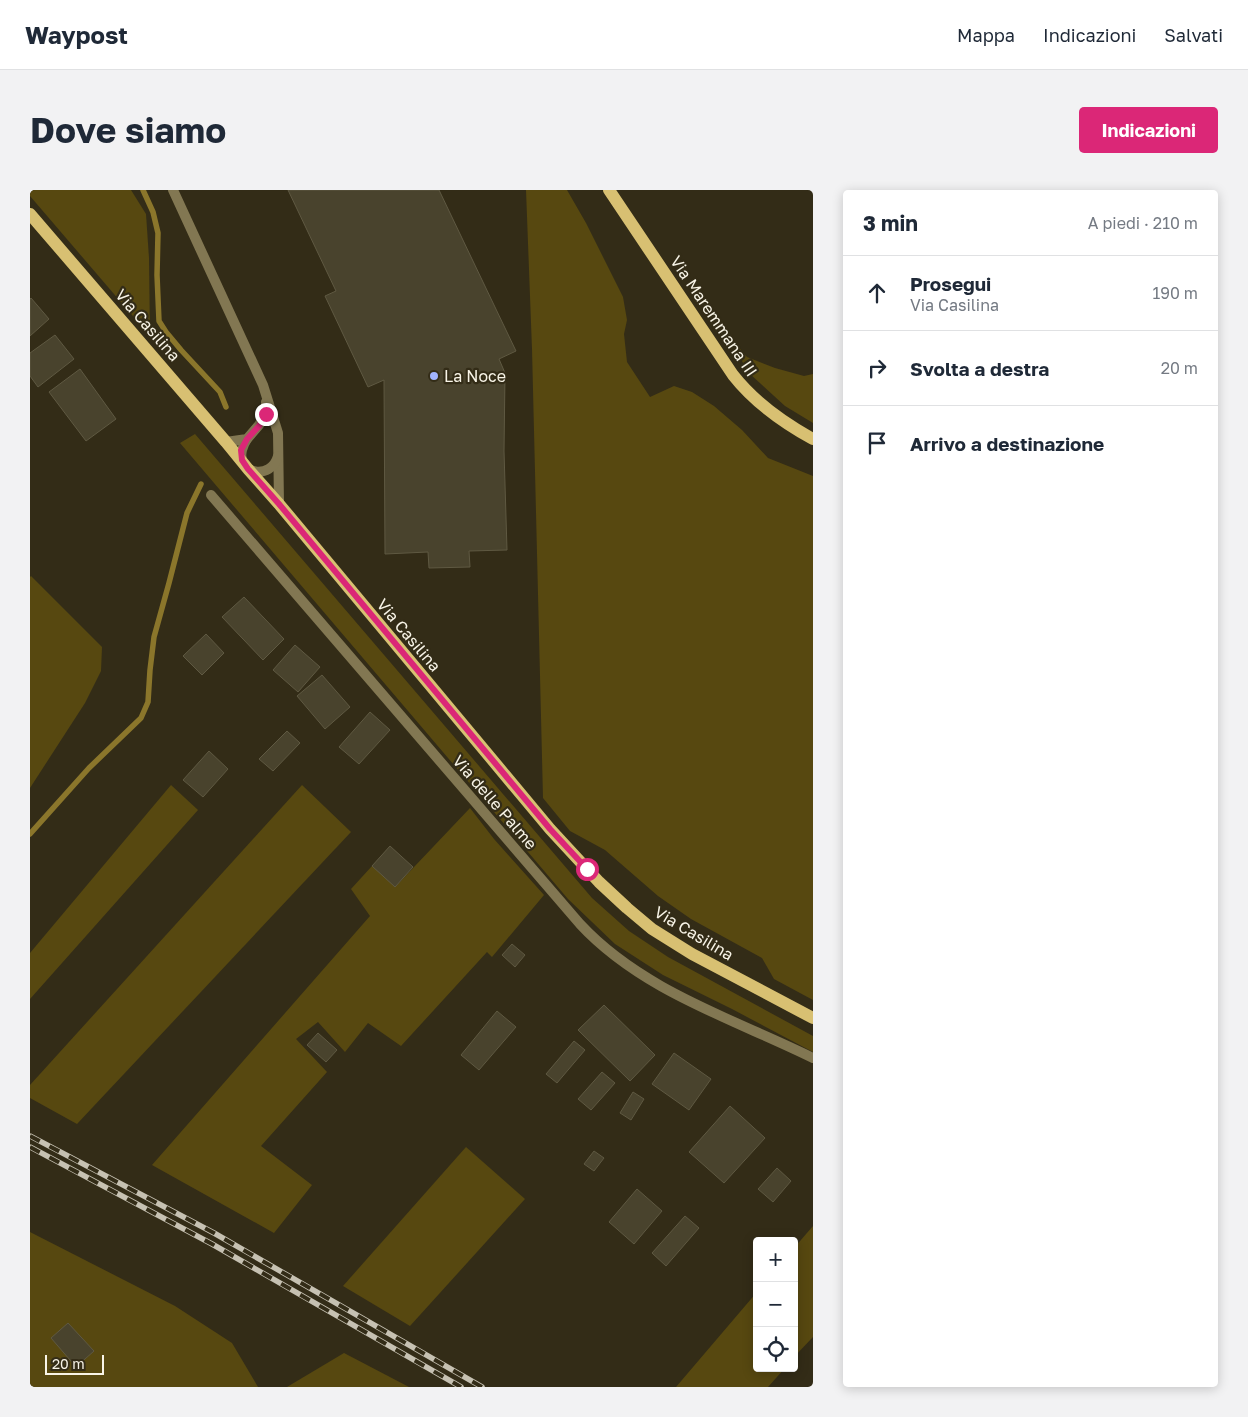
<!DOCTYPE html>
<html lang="it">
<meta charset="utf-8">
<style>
body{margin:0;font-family:"Golos Text",sans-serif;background:#f2f2f3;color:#1f2937}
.controls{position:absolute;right:15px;bottom:15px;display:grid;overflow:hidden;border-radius:5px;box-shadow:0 2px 12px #0003}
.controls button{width:45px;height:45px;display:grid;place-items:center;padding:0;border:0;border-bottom:1px solid #e0e1e3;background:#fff;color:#1f2937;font:25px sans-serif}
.scale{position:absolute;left:15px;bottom:12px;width:59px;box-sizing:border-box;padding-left:5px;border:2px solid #f8f4e7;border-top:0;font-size:14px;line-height:18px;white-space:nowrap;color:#f8f4e7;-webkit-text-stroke:4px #332c17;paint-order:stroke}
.stop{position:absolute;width:15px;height:15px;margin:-11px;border:4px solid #db2777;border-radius:50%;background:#fff}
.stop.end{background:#db2777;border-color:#fff;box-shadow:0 1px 5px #0008}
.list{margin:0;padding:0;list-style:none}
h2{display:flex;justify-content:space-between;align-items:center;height:65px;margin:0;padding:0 20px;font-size:21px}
h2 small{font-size:16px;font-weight:400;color:#747a83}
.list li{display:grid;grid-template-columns:32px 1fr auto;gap:15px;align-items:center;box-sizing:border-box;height:75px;padding:0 20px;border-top:1px solid #e0e1e3}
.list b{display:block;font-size:19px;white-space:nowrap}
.list p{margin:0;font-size:16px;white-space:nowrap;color:#747a83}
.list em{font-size:16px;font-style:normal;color:#747a83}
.icon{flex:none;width:28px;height:28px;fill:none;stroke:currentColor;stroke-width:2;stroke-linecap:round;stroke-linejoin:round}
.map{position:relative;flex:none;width:783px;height:1197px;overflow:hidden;border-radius:5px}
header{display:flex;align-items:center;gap:30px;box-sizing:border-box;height:70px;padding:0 25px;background:#fff;border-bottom:1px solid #e0e1e3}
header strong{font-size:24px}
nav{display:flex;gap:28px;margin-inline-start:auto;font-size:18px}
.intro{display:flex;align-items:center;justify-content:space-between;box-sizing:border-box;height:120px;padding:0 30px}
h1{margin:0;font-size:35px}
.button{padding:12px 22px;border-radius:5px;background:#db2777;color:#fff;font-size:18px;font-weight:700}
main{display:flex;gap:30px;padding:0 30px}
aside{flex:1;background:#fff;border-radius:5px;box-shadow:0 2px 12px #0003}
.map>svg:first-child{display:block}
.green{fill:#574810}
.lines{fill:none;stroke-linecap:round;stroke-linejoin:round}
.stream{stroke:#8b762b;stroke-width:5.5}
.building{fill:#49432d;stroke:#5f5942}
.street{stroke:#827752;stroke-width:10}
.primary{stroke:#d8c072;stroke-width:12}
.rail-casing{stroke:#c6c1b2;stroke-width:5.5}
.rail{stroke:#332c17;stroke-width:4;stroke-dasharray:11;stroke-linecap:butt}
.route{stroke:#db2777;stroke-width:6}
.poi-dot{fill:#a1b3fd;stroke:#332c17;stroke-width:2}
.labels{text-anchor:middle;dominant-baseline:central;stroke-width:4.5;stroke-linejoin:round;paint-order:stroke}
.street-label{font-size:16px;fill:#f8f4e7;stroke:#332c17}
.poi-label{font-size:16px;fill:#f8f4e7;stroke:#332c17;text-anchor:start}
</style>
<header>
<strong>Waypost</strong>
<nav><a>Mappa</a><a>Indicazioni</a><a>Salvati</a></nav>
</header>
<div class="intro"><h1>Dove siamo</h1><a class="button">Indicazioni</a></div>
<main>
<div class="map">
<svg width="783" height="1197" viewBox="0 0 783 1197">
<rect width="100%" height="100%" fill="#332c17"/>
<g class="green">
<path d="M0,0H101L116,24L119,68L120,146L0,6Z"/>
<path d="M496,0H537L556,33L593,107L597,130L594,144L597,172L620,207L644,196L662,202L684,216L712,240L738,268L783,286V810L744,789L732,768L661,729L628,706L575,660L540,641L513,608L502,159Z"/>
<path d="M688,133L717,167L745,178L774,186L783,184V233L755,216L720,184Z"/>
<path d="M165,244L562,708L599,741L638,767L783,846V862L702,819L633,785L585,754L538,709L150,253Z"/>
<path d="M1,386L72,457L71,481L55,513L0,598V387Z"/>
<path d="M141,595L168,620L0,809V763Z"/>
<path d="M272,595L321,642L47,934L0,908V895Z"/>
<path d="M440,618L464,649L514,705L462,767L457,762L371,856L338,833L315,862L288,832L266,849L297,882L231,956L282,995L244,1043L122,975L340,726L321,699L342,676L366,696Z"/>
<path d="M436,957L495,1009L380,1136L313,1096Z"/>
<path d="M783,1036V1147L764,1167V1058Z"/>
<path d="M0,1042L145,1116L202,1153L228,1197H0Z"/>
<path d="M727,1102V1178H755L738,1197H646Z"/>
<path d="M314,1163L379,1197H257Z"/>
</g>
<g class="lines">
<g class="stream">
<path d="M113,0L123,22L128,43L127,85L129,131L136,142L151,160L190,202L196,217"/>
<path d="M0,644L59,578L111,528L118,512L120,480L124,447L139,393L157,323L171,294"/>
</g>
</g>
<g class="building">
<path d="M258,0H409L486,161L469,169L475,183L474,261L477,360L439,361L440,377L399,378L398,362L355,364L354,190L338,197L295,106L306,101Z"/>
<path d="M1,108L19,129L0,146V109Z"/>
<path d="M25,145L44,169L8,197L0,186V163Z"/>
<path d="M50,179L86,229L56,251L19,202Z"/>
<path d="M214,407L254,449L233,470L192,427Z"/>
<path d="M176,444L194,463L172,485L153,466Z"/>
<path d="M265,455L290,477L268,502L243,480Z"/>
<path d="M292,485L320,517L295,539L267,506Z"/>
<path d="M340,522L360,540L329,574L309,557Z"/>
<path d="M257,541L270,553L243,581L229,569Z"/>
<path d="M179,561L198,579L173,607L153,590Z"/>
<path d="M360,656L383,677L365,697L342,676Z"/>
<path d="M482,754L495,765L485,777L472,765Z"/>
<path d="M574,815L625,865L600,891L548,840Z"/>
<path d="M467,821L486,837L449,880L431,865Z"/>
<path d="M288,843L307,860L296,872L277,855Z"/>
<path d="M544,851L555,860L527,893L516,884Z"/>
<path d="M644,863L681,889L659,920L622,894Z"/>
<path d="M572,882L585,893L561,920L548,909Z"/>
<path d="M603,902L614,909L601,930L590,923Z"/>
<path d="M700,916L735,948L694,993L659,962Z"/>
<path d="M564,961L574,968L564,981L554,974Z"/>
<path d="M747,978L761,991L743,1012L728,999Z"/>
<path d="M607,999L632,1021L604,1054L579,1032Z"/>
<path d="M655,1026L669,1038L636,1076L622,1063Z"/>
<path d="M38,1133L64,1161L46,1177L21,1148Z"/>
</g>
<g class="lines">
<g class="street">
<path d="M143,0L233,195L248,243L249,314"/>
<path d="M217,249C215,252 213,256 212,260C206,284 241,291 248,266"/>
<path d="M196,252L217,249L229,235L236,224V212"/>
<path d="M181,305L550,734C612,801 704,829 783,868"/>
</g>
<g class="primary">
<path d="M579,0L703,185C725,213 752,232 783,249"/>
<path d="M0,24L196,252L218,279L249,314L520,639L569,692L597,718L622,739L662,764L783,828"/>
</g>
<defs>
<g id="rail">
<path d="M0,946L184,1043L452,1197"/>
<path d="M0,957L182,1054L431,1197"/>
</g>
</defs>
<use href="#rail" class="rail-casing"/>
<use href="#rail" class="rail"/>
</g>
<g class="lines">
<path class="route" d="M236,224L229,236L217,249L211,260L212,270L218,279L249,314L520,639L557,679"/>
</g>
<circle class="poi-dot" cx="404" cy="186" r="5"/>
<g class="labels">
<g class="street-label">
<text transform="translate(684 126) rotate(56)">Via Maremmana III</text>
<text transform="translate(118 135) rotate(49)">Via Casilina</text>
<text transform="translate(379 445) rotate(50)">Via Casilina</text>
<text transform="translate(465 612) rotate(49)">Via delle Palme</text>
<text transform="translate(664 743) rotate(31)">Via Casilina</text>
</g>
<g class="poi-label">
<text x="414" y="186">La Noce</text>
</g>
</g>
</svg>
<div class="controls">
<button>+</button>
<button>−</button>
<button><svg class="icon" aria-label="locate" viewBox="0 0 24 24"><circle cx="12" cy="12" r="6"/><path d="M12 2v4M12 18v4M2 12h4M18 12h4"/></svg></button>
</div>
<div class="scale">20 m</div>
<div class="stop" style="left:557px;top:679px"></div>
<div class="stop end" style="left:236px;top:224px"></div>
</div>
<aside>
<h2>3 min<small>A piedi · 210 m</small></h2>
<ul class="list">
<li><svg class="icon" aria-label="ahead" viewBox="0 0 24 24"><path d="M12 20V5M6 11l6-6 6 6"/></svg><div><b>Prosegui</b><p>Via Casilina</p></div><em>190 m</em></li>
<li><svg class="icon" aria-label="right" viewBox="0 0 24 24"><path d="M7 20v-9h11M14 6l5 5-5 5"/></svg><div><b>Svolta a destra</b></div><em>20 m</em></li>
<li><svg class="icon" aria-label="arrive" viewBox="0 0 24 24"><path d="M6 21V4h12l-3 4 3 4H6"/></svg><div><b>Arrivo a destinazione</b></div></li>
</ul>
</aside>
</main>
